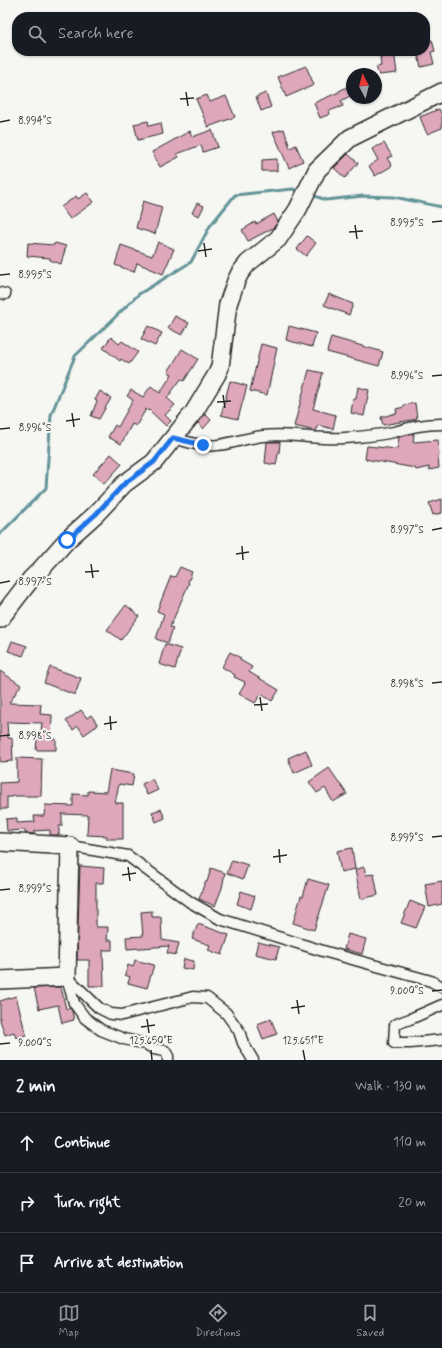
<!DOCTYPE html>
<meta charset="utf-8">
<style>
body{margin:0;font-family:Mynerve,sans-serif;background:#242831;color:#f1f3f6}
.compass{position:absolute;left:346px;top:68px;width:36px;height:36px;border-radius:50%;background:#171b24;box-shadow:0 1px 3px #0004;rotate:353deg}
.stop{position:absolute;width:12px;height:12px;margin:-9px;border:3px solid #1a73e8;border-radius:50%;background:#fff}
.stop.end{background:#1a73e8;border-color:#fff;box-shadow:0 1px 4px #0008}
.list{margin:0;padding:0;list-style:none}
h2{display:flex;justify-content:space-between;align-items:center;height:52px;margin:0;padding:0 16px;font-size:17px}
h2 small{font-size:13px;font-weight:400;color:#9ea1a6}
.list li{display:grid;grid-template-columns:26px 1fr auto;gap:12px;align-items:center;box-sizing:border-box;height:60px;padding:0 16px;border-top:1px solid #363941}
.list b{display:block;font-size:15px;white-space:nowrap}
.list em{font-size:13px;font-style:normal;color:#9ea1a6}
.icon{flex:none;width:22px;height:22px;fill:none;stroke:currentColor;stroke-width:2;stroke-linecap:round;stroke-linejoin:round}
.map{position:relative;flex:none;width:442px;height:1060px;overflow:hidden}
.search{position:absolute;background:#171b24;box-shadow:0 1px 3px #0004;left:12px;right:12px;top:12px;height:44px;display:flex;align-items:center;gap:10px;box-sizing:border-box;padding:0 14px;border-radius:16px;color:#9ea1a6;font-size:15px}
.sheet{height:232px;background:#171b24}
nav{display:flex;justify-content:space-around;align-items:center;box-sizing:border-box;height:56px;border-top:1px solid #363941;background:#171b24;font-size:11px;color:#9ea1a6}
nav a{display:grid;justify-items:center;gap:2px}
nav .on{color:#8c9099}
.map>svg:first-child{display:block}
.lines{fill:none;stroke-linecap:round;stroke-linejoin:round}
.stream{stroke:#639498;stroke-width:3}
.building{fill:#dea7bc;stroke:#2b2b2b}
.minor-casing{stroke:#2b2b2b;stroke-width:13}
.primary-casing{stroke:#2b2b2b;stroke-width:20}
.minor{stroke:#f6f6f2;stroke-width:10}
.primary{stroke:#f6f6f2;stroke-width:17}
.route{stroke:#1a73e8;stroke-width:5}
.ticks{fill:none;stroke:#2b2b2b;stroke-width:1.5}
.ticks-label{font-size:10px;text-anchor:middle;fill:#2b2b2b;stroke:#f6f6f2;stroke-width:4;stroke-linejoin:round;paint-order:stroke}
</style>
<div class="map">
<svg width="442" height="1060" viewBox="0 0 442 1060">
<rect width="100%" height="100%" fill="#f6f6f2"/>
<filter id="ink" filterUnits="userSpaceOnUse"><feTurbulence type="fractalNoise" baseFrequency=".025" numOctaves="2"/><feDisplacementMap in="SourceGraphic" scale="8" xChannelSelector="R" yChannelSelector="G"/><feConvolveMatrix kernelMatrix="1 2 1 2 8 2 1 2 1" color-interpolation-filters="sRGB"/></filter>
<g filter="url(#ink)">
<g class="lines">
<g class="stream">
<path d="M312,195L326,200L363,196L394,197L442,207"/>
<path d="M0,534L46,488L51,415L75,356L139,294L191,262L210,226L235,195L293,189L301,192"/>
</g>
</g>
<g class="building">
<path d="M432,40L435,51L431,52L434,64L421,67L417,51H425V42Z"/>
<path d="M382,51H394L397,73L379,75L376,67L381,66L380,57H382Z"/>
<path d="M306,66L314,85L286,97L278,77Z"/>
<path d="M347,87L352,91V95L341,101L343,106L329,111L330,114L320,118L314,103L339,92V91Z"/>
<path d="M266,93L271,107L261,111L256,97Z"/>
<path d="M207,95L210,102L226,96L235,117L208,127L196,99Z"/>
<path d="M439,109L442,115V128L427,134L420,117Z"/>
<path d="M148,121L149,126L161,123L163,134L138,140L134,124Z"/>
<path d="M284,129L290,148L296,145L303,161L289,168L273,132Z"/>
<path d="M212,130L218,147L203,152L201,145L177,154L179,157L160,167L152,152L190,131L192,137Z"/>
<path d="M384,143L392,156L387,158L392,166L375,176L369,166L378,160L372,149Z"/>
<path d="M348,154L358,163L345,178L334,168Z"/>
<path d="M277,159V171H262V160Z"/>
<path d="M87,193L94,202L70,219L61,207L76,196L78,199Z"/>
<path d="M143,201L162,207L155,234L136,228Z"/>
<path d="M197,203L204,206L199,216L192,213Z"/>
<path d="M274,214L278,222L273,228L248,241L242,230L255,222L256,224Z"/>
<path d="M307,236L316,243L306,256L297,249Z"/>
<path d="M158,242L174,249L163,274L137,263L134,272L115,265L121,245L152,256Z"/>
<path d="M28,243L54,245L55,243L66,246L61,264L50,260V258L27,256Z"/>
<path d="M329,294L353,304L349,315L324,305Z"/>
<path d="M175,316L189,323L182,335L168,328Z"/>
<path d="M148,326L162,333L155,346L141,339Z"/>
<path d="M289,326L316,333L312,347L286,340Z"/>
<path d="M111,337L119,344L122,341L138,352L129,364L121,359L120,361L103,348Z"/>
<path d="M331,337L383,352L379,366L327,352Z"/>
<path d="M261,344L277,348L267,395L250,391Z"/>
<path d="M182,349L198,359L184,381L181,379L167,398L175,405L165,415L171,421L166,426L149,410L148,411L146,409L136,426L132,424L121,444L108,437L115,425L118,427L133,400L127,396L131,390L143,397L151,386L160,393L172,374L168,372Z"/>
<path d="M309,370L323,373L313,409L336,415L333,429L318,425L316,431H315L294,426Z"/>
<path d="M230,381L247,386L238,419L221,415Z"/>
<path d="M358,387L369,390L364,416L351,413L353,399H356Z"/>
<path d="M100,391L111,398L99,419L91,416L97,401L95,400Z"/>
<path d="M415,403L417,419L383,425L381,417L397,413L396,409L404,407V405Z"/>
<path d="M205,414L211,420L203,429L198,423Z"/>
<path d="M412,434H414L413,442L438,440L439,456H438L439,468L429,470V467L416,470L415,468L365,459L367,446L397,449L399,437Z"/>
<path d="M267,442H280L279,454H278L276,465L265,463Z"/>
<path d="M111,454L122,464L104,484L93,474Z"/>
<path d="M442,499V513L433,515L429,503Z"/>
<path d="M180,567L192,572L188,582L189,583L170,627L173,628L168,643L156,639L164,614L157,611L171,576L175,577Z"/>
<path d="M126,605L139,616L121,640L107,630Z"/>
<path d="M12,641L27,646L23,656L8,651Z"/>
<path d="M165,644L181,649L175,669L159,664Z"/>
<path d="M230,652L241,658L240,660L252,667L249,672L279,690L272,701L261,694L255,703L239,694L245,684L244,683L245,682L234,677L235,675L222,667Z"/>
<path d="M50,667L81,678L75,695L44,683Z"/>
<path d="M0,671L21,685L9,703L41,704L40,714L52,715L51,739H56V750H36L37,739H40L42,723L7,722L8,738H12L13,761L0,762Z"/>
<path d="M81,710L87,718L91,715L98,725L84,735L78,726L73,730L66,721Z"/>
<path d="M306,750L312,765L294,773L288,758Z"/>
<path d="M17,758L42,759L41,796H13V797H7V809H0V783L17,782Z"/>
<path d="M329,768L347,794L333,802L325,788L317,793L309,782Z"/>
<path d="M110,770L134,774L132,786L119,784L115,803H123V839H107V836L87,835L88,815L62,814V826H59V835H50V830L34,831V834L25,833V830L7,831L6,819L17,818V823L35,822L34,816H44L45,805L73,806V794L88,795V791L106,792Z"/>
<path d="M152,779L158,790L147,795L142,784Z"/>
<path d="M161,809L165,818L156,822L152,812Z"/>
<path d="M352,848L355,869L341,872L337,851Z"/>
<path d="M232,860L248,865L243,879L227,873Z"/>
<path d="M80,866L104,868L103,883H96V927H108L107,940H112V950H103L104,986H89V960H77Z"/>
<path d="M364,867L366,875L374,874L378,895L361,899L355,870Z"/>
<path d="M211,868L225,873L222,888L215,906L199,899L205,882H207Z"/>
<path d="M308,879L329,885L314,930L293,923L301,896L303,897Z"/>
<path d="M442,881V904L429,907L425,884Z"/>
<path d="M241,891L255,896L251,909L237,904Z"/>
<path d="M410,901L425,907L416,928L401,923Z"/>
<path d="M152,911V917H161L162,940L179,943L176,955L167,953L169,946L127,949L126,937L143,936L141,912Z"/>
<path d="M198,924L229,935L222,955L208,950L210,945L192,939Z"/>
<path d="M348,934L366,939L362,954L344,949Z"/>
<path d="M258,942L279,947L276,959L255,954Z"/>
<path d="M184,959L194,961L193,970L182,968Z"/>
<path d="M135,960L154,965L147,988L128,983L130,977L125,975L128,965L133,967Z"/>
<path d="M61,987L66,1009L70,1008L72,1011L74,1020L62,1023L58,1005L39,1009L34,988Z"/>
<path d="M16,996L26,1035L16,1038L14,1032L5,1035L0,1020V1001Z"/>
<path d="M271,1019L277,1034L263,1039L257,1024Z"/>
</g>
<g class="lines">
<defs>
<g id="minor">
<path d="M0,293L5,294"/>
<path d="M173,438C182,440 192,444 202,445C221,448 244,438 263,436C290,433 318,440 345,438C359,437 380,435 394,432C412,427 423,424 442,424"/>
<path d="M70,846L128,856L190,902L220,919L323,951L431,981L442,987"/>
<path d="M67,977L99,1008L111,1014L122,1015L193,997L207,998L226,1013L239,1031L243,1043L253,1060"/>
<path d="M67,978L74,1003L85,1018L101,1030L124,1039L146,1044L154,1049L165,1051L168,1056V1060"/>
<path d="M442,1005L410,1019L399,1023L395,1025L394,1043H410L442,1040"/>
</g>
<g id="primary">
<path d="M0,619L31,579L42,568L67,540L96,514L124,484L154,462L194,412L217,374L220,367L228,304L236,281L240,273L248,263L278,239L298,209L317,170L350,138L442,92"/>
<path d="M0,842L70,846L67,977L0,980"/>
</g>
</defs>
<use href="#minor" class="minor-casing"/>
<use href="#primary" class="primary-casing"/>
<use href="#minor" class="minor"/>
<use href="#primary" class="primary"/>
</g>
</g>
<g class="lines" filter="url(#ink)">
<path class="route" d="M67,540L96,514L124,484L154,462L173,438L203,445"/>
</g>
<path class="ticks" d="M186,92L188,106M180,99L194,98M0,122L10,120M432,222L442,221M355,225L357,239M349,232L363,231M204,243L206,257M198,251L212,249M0,275L10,274M432,376L442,375M223,395L225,408M217,402L231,401M72,413L74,427M66,421L80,419M0,429L10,428M432,530L442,528M242,546L243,560M236,554L249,552M91,564L93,578M85,572L99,571M0,583L10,581M432,683L442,682M260,697L262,711M254,705L268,704M110,716L111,730M104,724L117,722M0,736L10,735M432,837L442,836M279,849L280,863M273,857L287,855M128,867L130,881M122,875L136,873M0,890L10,889M432,991L442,990M297,1000L299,1014M291,1008L305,1006M147,1019L149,1033M141,1027L155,1025M0,1044L10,1043M151,1050L152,1060M303,1050L305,1060"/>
<g class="ticks-label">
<text x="35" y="124">8.994°S</text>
<text x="407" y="226">8.995°S</text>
<text x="35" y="278">8.995°S</text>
<text x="407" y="379">8.996°S</text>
<text x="35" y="431">8.996°S</text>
<text x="407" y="533">8.997°S</text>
<text x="35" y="585">8.997°S</text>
<text x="407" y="687">8.998°S</text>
<text x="35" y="739">8.998°S</text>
<text x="407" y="841">8.999°S</text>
<text x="35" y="892">8.999°S</text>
<text x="407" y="994">9.000°S</text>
<text x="151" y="1044">125.650°E</text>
<text x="303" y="1044">125.651°E</text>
<text x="35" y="1046">9.000°S</text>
</g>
</svg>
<svg class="compass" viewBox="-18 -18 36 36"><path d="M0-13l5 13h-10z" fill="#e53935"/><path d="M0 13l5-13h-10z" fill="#9ea1a6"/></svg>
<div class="stop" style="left:67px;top:540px"></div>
<div class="stop end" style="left:203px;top:445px"></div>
<div class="search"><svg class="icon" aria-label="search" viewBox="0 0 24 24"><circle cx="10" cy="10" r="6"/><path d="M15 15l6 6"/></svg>Search here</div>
</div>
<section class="sheet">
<h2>2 min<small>Walk · 130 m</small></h2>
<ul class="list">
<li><svg class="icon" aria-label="ahead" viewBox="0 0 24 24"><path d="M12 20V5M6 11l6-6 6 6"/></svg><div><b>Continue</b></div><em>110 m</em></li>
<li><svg class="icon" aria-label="right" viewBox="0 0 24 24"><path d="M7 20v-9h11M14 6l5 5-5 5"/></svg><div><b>Turn right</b></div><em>20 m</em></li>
<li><svg class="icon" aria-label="arrive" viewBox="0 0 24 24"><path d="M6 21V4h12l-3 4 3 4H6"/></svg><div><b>Arrive at destination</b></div></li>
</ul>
</section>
<nav>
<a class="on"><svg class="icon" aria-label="map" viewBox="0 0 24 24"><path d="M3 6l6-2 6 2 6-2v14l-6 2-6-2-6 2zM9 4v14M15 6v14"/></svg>Map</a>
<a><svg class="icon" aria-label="directions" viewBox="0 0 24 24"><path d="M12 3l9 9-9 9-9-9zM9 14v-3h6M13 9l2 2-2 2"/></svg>Directions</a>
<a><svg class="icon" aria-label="saved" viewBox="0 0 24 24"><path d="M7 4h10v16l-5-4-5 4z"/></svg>Saved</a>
</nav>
